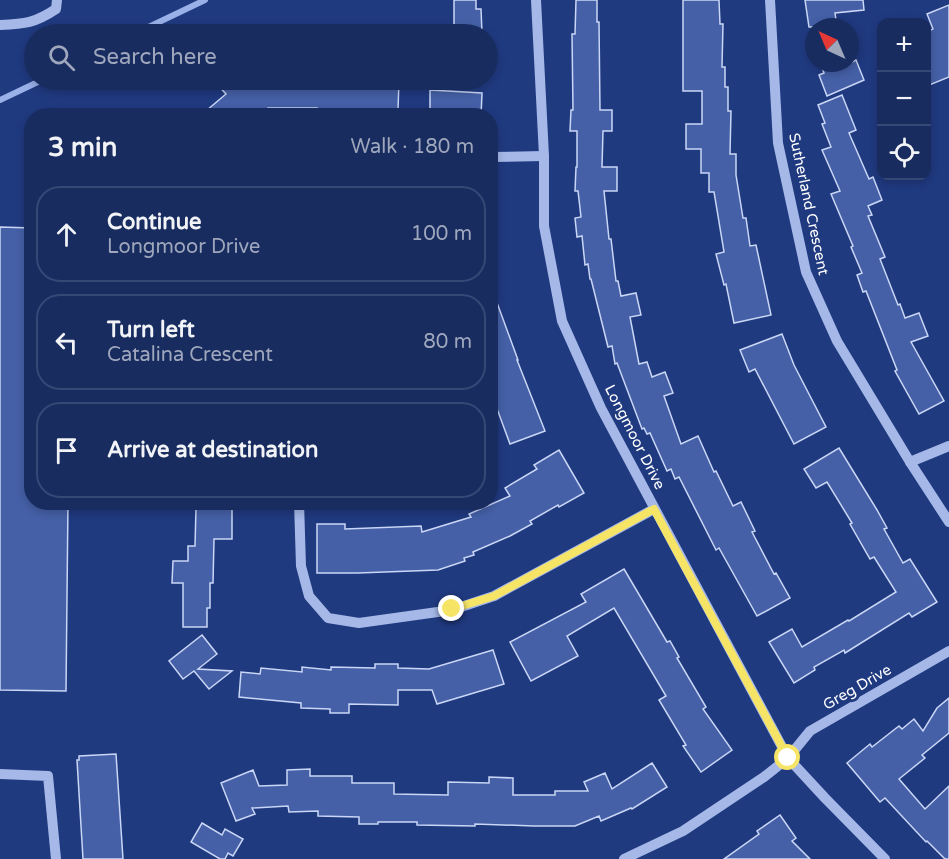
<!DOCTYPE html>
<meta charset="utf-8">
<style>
body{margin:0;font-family:"Varela Round",sans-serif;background:#213466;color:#f1f3f6}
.controls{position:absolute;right:18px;top:18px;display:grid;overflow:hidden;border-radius:12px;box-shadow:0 3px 9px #0003}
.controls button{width:54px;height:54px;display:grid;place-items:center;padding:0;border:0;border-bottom:2px solid #364875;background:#182c60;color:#f1f3f6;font:30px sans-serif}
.compass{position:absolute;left:805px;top:18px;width:54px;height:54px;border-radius:50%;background:#182c60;box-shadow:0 3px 9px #0003;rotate:316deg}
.stop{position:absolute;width:18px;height:18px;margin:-14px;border:4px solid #f5e466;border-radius:50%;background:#fff}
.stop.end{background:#f5e466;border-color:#fff;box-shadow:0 2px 6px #0008}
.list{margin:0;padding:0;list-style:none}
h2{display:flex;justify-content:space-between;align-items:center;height:78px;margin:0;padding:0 24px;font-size:26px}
h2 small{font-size:20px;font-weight:400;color:#9fa7bd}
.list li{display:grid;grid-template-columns:39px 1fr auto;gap:18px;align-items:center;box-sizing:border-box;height:96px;margin:0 12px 12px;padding:0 12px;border:2px solid #364875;border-radius:24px}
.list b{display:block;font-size:22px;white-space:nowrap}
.list p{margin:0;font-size:20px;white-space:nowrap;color:#9fa7bd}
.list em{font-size:20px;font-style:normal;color:#9fa7bd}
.icon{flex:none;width:33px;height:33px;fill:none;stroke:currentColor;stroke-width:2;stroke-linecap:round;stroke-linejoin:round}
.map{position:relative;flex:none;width:949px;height:859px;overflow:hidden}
.search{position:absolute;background:#182c60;box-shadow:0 3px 9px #0003;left:24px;top:24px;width:474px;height:66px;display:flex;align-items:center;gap:15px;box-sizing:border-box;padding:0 21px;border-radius:33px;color:#9fa7bd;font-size:22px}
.panel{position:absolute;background:#182c60;box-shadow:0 3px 9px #0003;left:24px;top:108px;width:474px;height:402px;border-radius:24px}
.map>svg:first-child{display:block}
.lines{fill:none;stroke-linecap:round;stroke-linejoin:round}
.stream{stroke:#99b0e9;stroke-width:6}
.building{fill:#4560a7;stroke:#c9d6f6;stroke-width:1.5}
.minor{stroke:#a5b8e8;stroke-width:10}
.route{stroke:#f5e466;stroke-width:8}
.labels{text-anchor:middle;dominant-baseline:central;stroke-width:6;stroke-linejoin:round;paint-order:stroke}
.street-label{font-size:15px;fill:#fff;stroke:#203a80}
</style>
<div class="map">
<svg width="949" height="859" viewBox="0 0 949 859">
<rect width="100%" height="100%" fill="#203a80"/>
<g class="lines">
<g class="stream">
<path d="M134,34L205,0"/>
<path d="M0,100L42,80"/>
</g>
</g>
<g class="building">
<path d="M454,0H476V9H481L482,33L454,34Z"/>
<path d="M576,0H597V22H599L600,110H612V131H603L602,167H617V191H604L609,239H611L616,281H618L621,296L636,293L641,315L630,317L639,364L647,362L652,377L665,372L673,393L664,396L681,444L698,436L714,472L716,471L733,506L741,502L755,531L752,532L774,574L776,573L790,598L757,616L719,548L716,550L679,477L675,479L671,469L667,471L650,433L647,434L644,428L642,429L617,363L615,364L612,346L608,347L591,279H590L588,264L585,265L582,236L577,237L575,218L581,217L578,191H575L576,167H577V131H570L571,110H573L572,34H575Z"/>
<path d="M683,0H719L720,24H723L722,67H725V87H728V111H731L730,154H736V175L743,218H746L750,246L756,245L771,315L734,323L726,284L724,285L716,254L724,252L714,192H709V173H701V149H686V124H702V91H683Z"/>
<path d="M805,0H863L864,10L835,13L837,27H809Z"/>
<path d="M949,5V77L927,86V32L933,29L927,14Z"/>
<path d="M856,60L864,80L827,96L819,75L824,73L820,63H850Z"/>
<path d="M213,80H399L398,111H382V115H331V110H317V108H268L259,116H200L226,94Z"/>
<path d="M430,90L482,93L481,116H430Z"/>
<path d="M842,95L856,130L849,133L869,179L873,177L882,200L868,206L872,215L868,216L885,257L880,259L898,305L900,304L905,318L919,313L928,336L911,342L944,401L919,414L895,371L897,370L866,291L863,292L857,275L862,273L851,247L853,246L831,194L840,191L822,150L831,147L822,124L825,123L818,105Z"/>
<path d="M0,227L32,228V502H68L66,691L0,690Z"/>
<path d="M490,289H492L518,360H517L545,431L510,444L496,406L490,409Z"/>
<path d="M782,334L794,365L826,427L794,444L755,369L749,372L740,350Z"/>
<path d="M839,448L877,510L887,528L884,529L903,563L910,559L937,602L912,617L909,613L845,653L844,650L814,667L815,670L794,683L769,642L792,629L802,647L848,620L849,621L896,592L874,557L870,559L850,524L852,523L827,482L816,488L804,469Z"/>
<path d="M559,450L584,493L559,507L558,505L530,521L532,524L510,536L473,552L474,555L464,558L465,561L438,570L358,573H317V524H345V529L421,526L422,532L471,517L469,514L510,496L505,488L537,469L534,465Z"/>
<path d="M196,508H232V539H214L213,583H210V608H207V627H183V583H172L173,561H188V546H195Z"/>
<path d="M624,569L667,642L670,641L679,657L677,658L706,707L703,709L732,750L701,772L683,746L686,745L659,700L666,696L614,608L567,636L578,656L531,681L510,642L586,602L581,594Z"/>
<path d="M202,635L217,654L198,669L232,671L209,689L194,671L183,679L169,661Z"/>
<path d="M493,650L504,684L437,704L432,690H398V705L349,704V713H330V709L301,708V703L239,697L241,672L260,674L261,668L302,672V667L331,670V667L375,668V664H398V668L429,669Z"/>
<path d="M949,698V733L922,755L925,758L899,779L925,809L949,786V859H945L927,841L926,842L885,798L880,802L847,763L870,744L872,747L899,726L902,729L914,719L923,731L937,708Z"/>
<path d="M116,754L123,859H83L77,760H79V756Z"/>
<path d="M652,763L667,787L632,809L631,808L601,821L599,816L575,826H534L475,824V826L417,825V822H378V824H359V817L318,816V811L289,812L288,806L252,808L255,814L236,821L221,783L253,770L259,786L287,785V770L310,769V776H352V783H394V794L448,795V782L489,783V777L513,778V795H555V791H588L584,782L605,773L612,789Z"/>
<path d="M780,815L796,838L792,841L810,859H724L759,834L757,831Z"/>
<path d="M202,823L222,835L225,829L243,839L233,856L228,853L225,859H220L191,842Z"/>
</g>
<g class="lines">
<g class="minor">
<path d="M536,0L544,156V226L562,321L601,408L788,758L825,798L885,859"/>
<path d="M770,0L778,143L806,272L837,341L910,462L949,522"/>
<path d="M0,25C25,24 35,23 56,9L57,0"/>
<path d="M490,157L544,156"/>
<path d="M910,462L949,446"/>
<path d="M299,502L301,566L309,596L328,618L359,623L452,610L494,596L654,509"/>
<path d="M0,774L48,776L56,859"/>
<path d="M624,859L683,831L764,777L788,758L810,731L949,651"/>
</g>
</g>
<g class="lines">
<path class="route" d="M452,609L494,596L654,509L788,758"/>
</g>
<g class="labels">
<g class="street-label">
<text transform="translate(809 204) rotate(78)">Sutherland Crescent</text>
<text transform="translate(635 437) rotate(63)">Longmoor Drive</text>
<text transform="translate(857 687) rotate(-30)">Greg Drive</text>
</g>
</g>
</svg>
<div class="controls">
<button>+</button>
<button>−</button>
<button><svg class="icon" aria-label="locate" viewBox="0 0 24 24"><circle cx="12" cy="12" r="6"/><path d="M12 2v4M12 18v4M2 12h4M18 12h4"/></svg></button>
</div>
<svg class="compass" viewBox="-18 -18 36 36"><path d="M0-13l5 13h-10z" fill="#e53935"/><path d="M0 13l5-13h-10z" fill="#9fa7bd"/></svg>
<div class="stop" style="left:788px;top:758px"></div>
<div class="stop end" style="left:452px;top:609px"></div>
<div class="search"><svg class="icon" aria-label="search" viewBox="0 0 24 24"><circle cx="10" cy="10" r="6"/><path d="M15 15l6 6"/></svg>Search here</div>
<section class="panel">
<h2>3 min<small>Walk · 180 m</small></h2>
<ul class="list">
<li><svg class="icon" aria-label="ahead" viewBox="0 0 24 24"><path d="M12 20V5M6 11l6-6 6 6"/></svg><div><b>Continue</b><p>Longmoor Drive</p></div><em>100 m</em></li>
<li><svg class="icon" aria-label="left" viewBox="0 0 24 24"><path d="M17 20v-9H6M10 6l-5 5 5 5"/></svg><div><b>Turn left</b><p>Catalina Crescent</p></div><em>80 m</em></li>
<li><svg class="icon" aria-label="arrive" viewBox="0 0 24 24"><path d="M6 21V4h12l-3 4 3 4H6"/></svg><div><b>Arrive at destination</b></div></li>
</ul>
</section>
</div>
